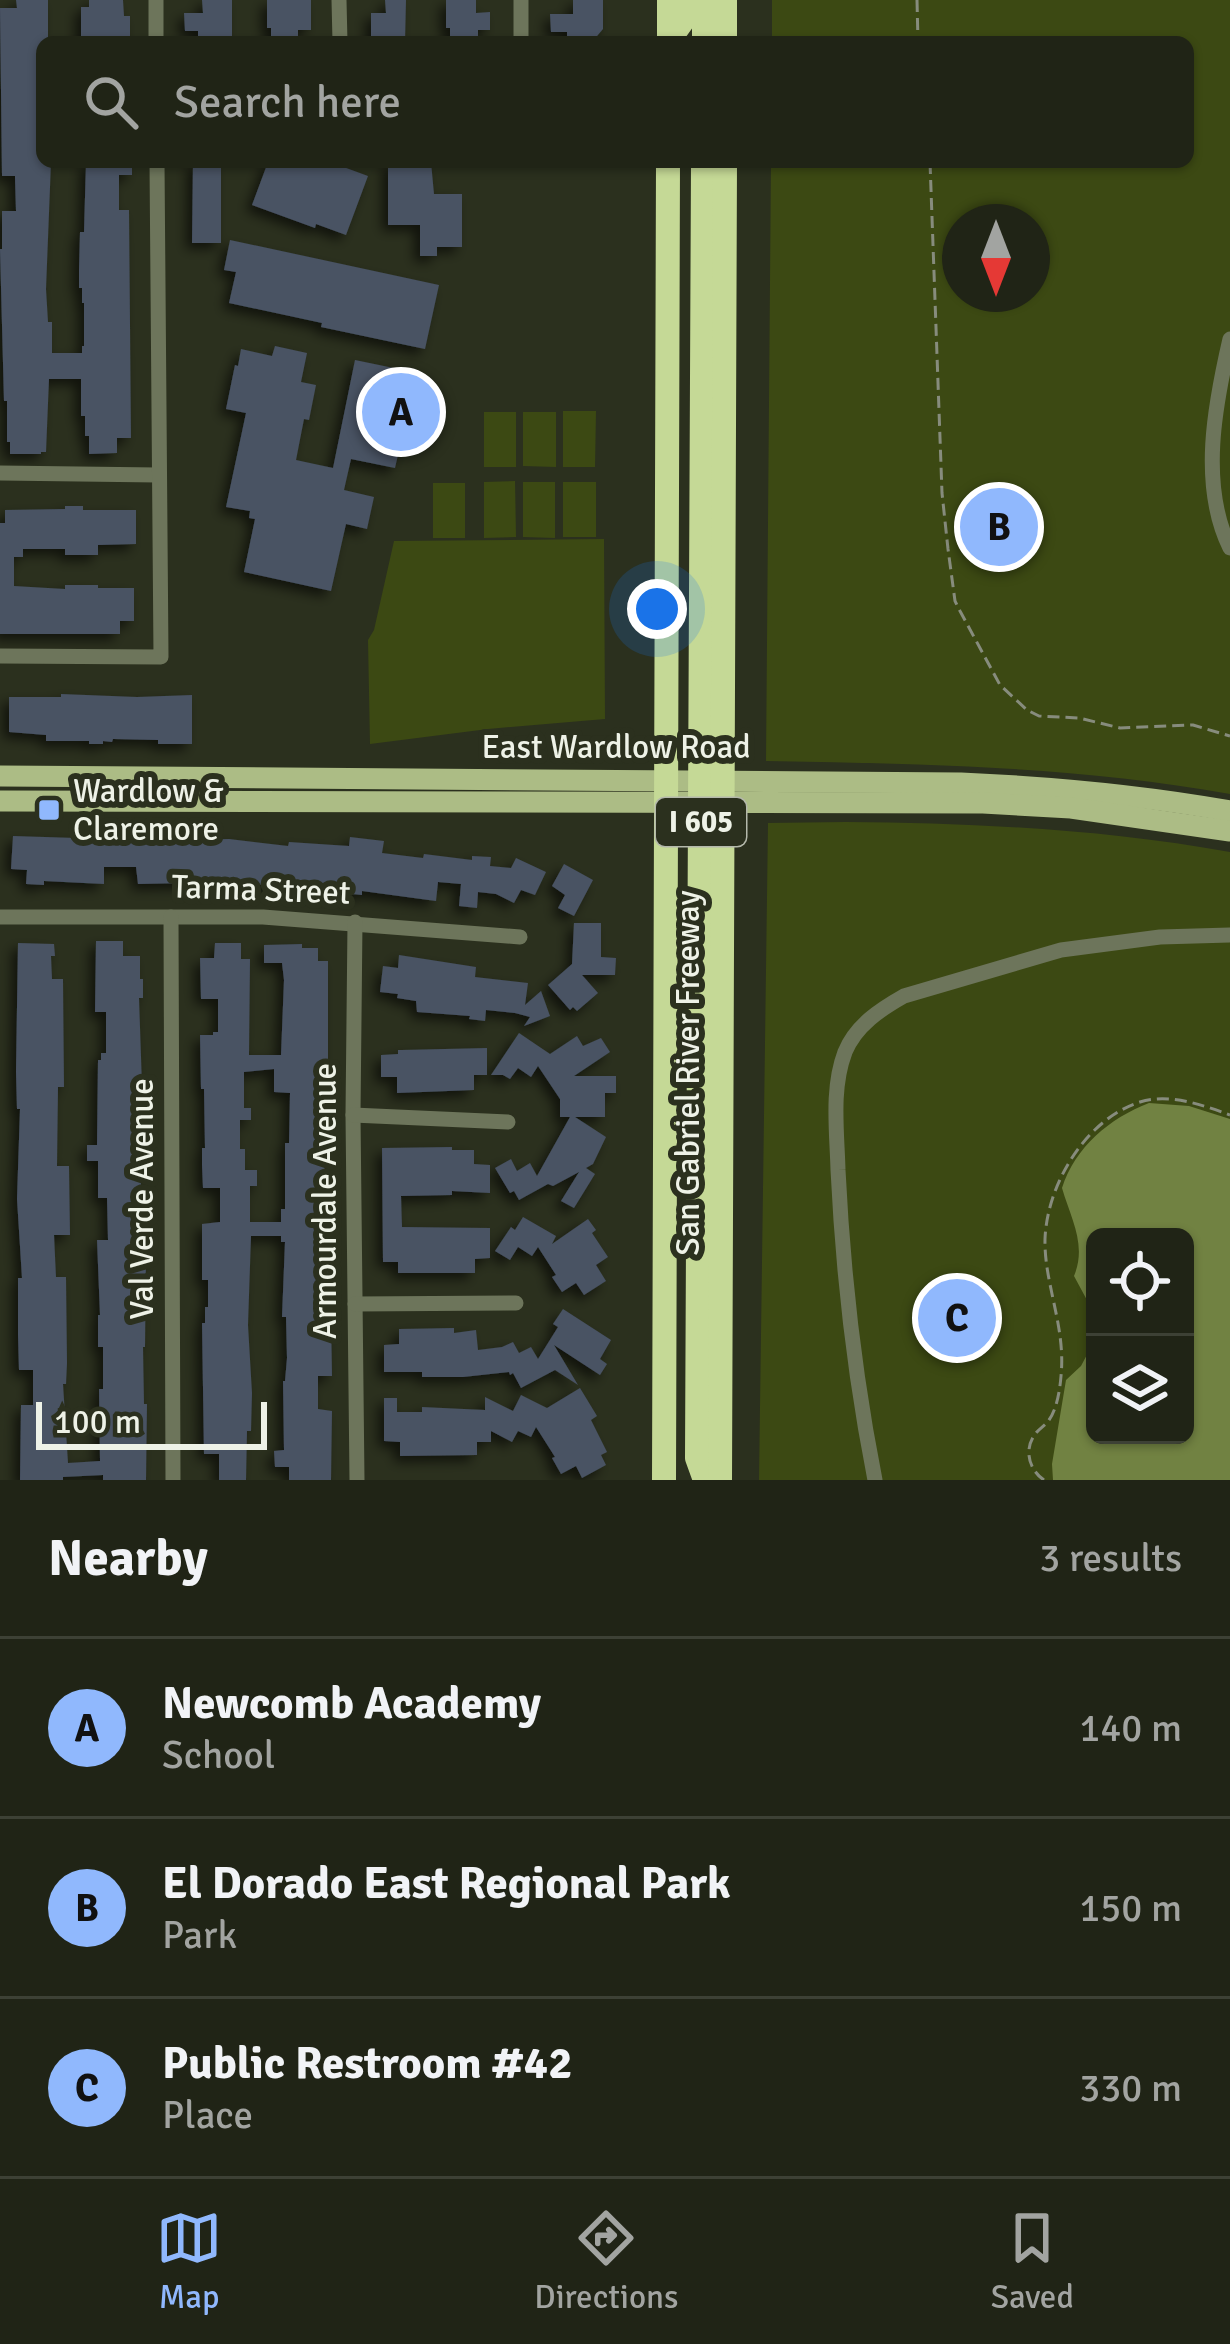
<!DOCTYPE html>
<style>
body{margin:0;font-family:Signika,sans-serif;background:#2d3023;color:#f1f3f6}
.controls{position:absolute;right:36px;bottom:36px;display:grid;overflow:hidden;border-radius:18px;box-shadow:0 3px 9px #0004}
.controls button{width:108px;height:108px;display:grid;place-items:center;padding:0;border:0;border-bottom:3px solid #3d4135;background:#202416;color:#f1f3f6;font:60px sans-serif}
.compass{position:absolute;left:942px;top:204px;width:108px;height:108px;border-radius:50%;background:#202416;box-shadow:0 3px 9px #0004;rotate:180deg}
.scale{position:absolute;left:36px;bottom:30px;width:231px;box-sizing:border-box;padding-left:12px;border:6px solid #eef2e7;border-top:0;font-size:33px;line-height:42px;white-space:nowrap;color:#eef2e7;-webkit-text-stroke:9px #2b301e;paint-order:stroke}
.you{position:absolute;left:657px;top:609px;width:42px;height:42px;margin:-30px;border:9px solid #fff;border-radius:50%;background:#1a73e8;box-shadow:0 0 0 18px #1a73e833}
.badge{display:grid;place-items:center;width:78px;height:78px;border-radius:50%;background:#90b8fd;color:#111;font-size:39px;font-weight:700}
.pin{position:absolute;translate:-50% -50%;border:6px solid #fff;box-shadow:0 3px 12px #0006}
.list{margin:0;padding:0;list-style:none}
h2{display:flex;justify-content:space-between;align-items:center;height:156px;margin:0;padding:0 48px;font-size:51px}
h2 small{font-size:39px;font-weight:400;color:#a2a4a1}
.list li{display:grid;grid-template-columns:78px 1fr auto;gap:36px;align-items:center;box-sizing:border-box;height:180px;padding:0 48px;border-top:3px solid #3d4135}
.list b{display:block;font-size:45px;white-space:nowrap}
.list p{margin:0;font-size:39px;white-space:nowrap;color:#a2a4a1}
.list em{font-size:39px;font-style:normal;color:#a2a4a1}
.icon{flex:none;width:66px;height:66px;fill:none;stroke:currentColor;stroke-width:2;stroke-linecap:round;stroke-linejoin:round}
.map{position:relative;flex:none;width:1230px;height:1480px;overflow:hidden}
.search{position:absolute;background:#202416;box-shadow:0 3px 9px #0004;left:36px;right:36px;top:36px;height:132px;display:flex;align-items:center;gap:30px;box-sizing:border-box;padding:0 42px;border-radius:18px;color:#a2a4a1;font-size:45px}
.sheet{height:696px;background:#202416}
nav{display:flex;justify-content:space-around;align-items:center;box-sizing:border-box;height:168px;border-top:3px solid #3d4135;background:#202416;font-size:33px;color:#a2a4a1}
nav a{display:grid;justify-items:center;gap:6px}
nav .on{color:#90b8fd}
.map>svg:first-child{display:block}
.green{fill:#3c4913;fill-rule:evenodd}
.water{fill:#718242;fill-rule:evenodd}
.building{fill:#485264;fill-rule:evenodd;filter:url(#shadow)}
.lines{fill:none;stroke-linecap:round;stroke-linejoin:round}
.path{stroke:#878c7d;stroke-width:3;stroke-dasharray:12 6;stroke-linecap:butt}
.minor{stroke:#6d755b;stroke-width:15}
.major{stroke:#acbc85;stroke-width:21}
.highway{stroke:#c5d996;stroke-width:24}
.poi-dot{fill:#90b8fd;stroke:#2b301e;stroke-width:4.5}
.labels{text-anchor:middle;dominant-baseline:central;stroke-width:12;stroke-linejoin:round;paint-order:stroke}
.shield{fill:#2b301e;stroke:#b4b8ab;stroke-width:3}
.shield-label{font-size:30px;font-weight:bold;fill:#eef2e7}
.street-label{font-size:33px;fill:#eef2e7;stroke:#2b301e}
.poi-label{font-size:33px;fill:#eef2e7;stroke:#2b301e;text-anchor:start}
</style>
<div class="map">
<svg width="1230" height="1480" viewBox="0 0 1230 1480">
<defs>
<filter id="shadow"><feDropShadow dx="-6" dy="6" stdDeviation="6" flood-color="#0009"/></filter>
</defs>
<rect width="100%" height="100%" fill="#2b301e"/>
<g class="green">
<path d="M772,0H1230V794C1077,766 922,764 766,761L771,162H1188V42H772ZM960,222H1032V294H960Z"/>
<path d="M563,411H596L595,467H563Z"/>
<rect x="484" y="412" width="32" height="55"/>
<path d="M523,412H556V467L523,466Z"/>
<path d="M515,481L516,537L484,538V482Z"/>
<path d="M523,482H555V538L523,537Z"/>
<rect x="563" y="482" width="33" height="55"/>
<rect x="433" y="483" width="32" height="55"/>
<path d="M604,539L605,719L488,729L370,744L368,640L374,630L394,541Z"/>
<path d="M846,822C975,823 1103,829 1230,852V1480H759L768,823ZM1095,1237H1185V1435H1095Z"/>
</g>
<path class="water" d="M1149,1103L1189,1106L1230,1119V1480H1053L1052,1464L1066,1380L1081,1366L1090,1349L1088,1302L1074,1276C1087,1245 1071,1219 1062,1188C1075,1147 1110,1118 1149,1103ZM1095,1237H1185V1435H1095Z"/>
<g class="building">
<path d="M16,0H48V41H42V162H51L46,289L48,322H52V353H82V346H84V303H82V288H79V270L80,232H84L86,162H132V175H119V210H129L131,438H117V453L89,454V436H85V416H81V379H49L46,452H41V454H10V442H7V401H4L0,249H2V211H16L15,178V176H2L0,8H17Z"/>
<path d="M89,0H123L124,16H130V40H81V7H89Z"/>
<path d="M202,0H232V42H198V31H185L184,13H203Z"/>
<path d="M267,0H311V30H298V42H271V28H267Z"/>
<path d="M385,0H406L405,42H371V13H386Z"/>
<path d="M446,0H476V13L490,12V30H478V42H450V28H446Z"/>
<path d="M573,0H603V29L592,42H567V32H551L550,14H573Z"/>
<path d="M193,162H221V243H192Z"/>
<path d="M268,162H330L368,176L346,235L316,224L315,228L252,205Z"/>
<path d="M388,162H431L434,194H462V247H437V256H420V225H388Z"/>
<path d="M230,240L439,285L425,349L321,327L322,323L229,303L236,272L224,270Z"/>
<path d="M275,346L307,353L301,382L316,385L309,420L304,419L296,460L333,468L355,360L413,372L411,385L417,386L405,443L401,442L395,468L351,459L344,490L374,497L367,529L346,524L331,591L244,572L255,519L249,518L250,511L226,507L246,413L226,409L235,365L238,366L241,349L272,356Z"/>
<path d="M65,506H83V510H136V544L98,545V555H65V549H23V557H14V586L65,589V585H98V588H134V621H120V634H0V523H5V510L65,509Z"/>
<path d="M61,694L137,697L192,695V744H158V740L113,739L112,742L103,741V744H89V741H46V735L9,732V697H61Z"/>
<path d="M13,836L77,838V840L157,836V841L229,839L288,846L289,842L349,846L350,837L384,841L382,853L423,858L424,854L472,860V856L491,857L490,866L511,868L516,858L546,872L535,895L521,890L514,903L496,894L478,892L477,908L459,906L461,884L438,882L436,901L362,891V895L234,882L138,884L136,867H104V884L44,881V885L26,884L27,870L11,869Z"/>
<path d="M564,864L593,880L574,916L558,908L565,895L552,886Z"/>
<path d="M574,923H601V957L616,958L615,975H582L598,993L577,1011L573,1007L570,1010L548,985L572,964Z"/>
<path d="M96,941H123V956H140V979H143V998H139L144,1145V1183H141L142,1255H146L145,1347H143L144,1404H147L146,1480H103V1475L63,1477V1480H20L21,1405H33V1370H19L18,1335V1278H22L17,1199L20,1109H17L16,1072L18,943L54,944L55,956H51L52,979H63L64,1087H58L57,1166H69L70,1235H54L56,1277H66L67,1363L66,1384H63L68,1463L100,1461L99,1389H103V1347H98V1315H100L97,1240H108L107,1198H98V1161H87V1145H97L98,1060H101V1053H106V1012H95Z"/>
<path d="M215,943H241V959H250L249,1055H281L284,980L282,963H264V945L302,944V948H318V961H328V1115H326L324,1152L325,1187H329L332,1376H318V1409L332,1411L331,1480H289V1467H275L274,1451L284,1450L283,1381H285L287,1358L286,1317H282L285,1242H281V1236H251L248,1325L252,1393L251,1431H247L246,1480H219V1454H204L202,1323H205V1307H208V1280H202V1224L220,1222V1188H203L202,1165V1148H205L204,1089H201L200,1035H213V1032H218V999H201L200,958H214ZM274,1069V1092L290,1093L289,1143H285V1209H281V1222H250V1186H257V1170H245V1149H240V1120H251V1108H244V1072Z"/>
<path d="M399,955L476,967L475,977L528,983L525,1005L541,991L550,1016L524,1026L530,1017L515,1013L486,1010L485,1021L469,1019L470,1016L417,1012L416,1001L397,998L398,994L380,992L383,966L398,968Z"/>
<path d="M519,1033L550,1054L577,1036L583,1046L601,1038L610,1052L574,1076H616V1093H605V1117H575L606,1137L593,1164L586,1168L595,1174L574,1208L561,1201L579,1172L553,1186L548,1184L519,1200L514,1191L510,1193L495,1168L511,1159L517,1171L530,1163L537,1176L570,1117H560V1099L538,1066L531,1077L518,1068L510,1079L503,1075H491Z"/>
<path d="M487,1048V1075H474V1090L397,1093V1077H381V1055L398,1054V1050H401Z"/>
<path d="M452,1147V1150H474V1164L490,1165V1193L452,1191V1195L401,1196L402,1227L490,1228V1258L475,1259V1273H398V1262H383L382,1148Z"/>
<path d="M523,1217L556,1236L552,1244L588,1219L596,1230L592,1233L608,1257L596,1265L606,1281L584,1295L576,1283L562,1292L552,1277L556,1275L538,1247L532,1256L518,1247L510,1260L495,1251L511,1227L515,1230Z"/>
<path d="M964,1300L975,1311L950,1336L939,1325Z"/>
<path d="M563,1309L611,1340L600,1359L607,1364L600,1375L554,1345L578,1385L555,1370L521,1388L513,1373L510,1375L509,1372L463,1377H422V1372H384V1345L399,1344V1329L454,1328V1333L476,1330L478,1350L502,1347L513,1342L519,1353L531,1347L538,1359L558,1327L553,1324Z"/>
<path d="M580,1388L597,1416L591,1420L607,1452L601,1455L606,1465L582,1478L576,1466L561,1474L552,1458L555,1457L536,1427L531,1437L518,1431L512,1442L491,1431V1442H477V1455L400,1456V1442L384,1441V1398H397V1412H422V1407L485,1410V1397L513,1411L521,1395L547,1408Z"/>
</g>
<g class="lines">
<g class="path">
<path d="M917,0L918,42"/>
<path d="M930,162L942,493L948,549L955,601L960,611L1000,685L1027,710L1039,716L1079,718L1120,728L1193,725L1230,736"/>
<path d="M1044,1480C1029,1470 1023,1449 1036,1433C1040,1428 1046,1425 1049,1420C1057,1409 1060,1389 1061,1376C1066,1326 1044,1284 1045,1239C1047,1184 1086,1119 1140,1102C1169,1093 1203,1105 1230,1115"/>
</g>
<g class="minor">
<path d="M156,0V42"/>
<path d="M339,0L340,42"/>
<path d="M521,0V42"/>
<path d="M1230,339C1215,404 1199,485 1230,548"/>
<path d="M0,473L158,475"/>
<path d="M0,656L161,657L157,162"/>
<path d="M0,917H263L520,937"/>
<path d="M171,917L173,1480"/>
<path d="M355,922L353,1115L357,1480"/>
<path d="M353,1115L508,1122"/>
<path d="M355,1304L516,1303"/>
<path d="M875,1480C855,1379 843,1273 838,1170C837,1131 831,1089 845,1052C856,1025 881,1009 904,996L1061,950L1160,937L1230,935"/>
</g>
<g class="major">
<path d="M0,776L961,783C1052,787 1140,795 1230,811"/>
<path d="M0,801L983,803L1071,808L1230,831"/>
</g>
<g class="highway">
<path d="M725,0V42"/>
<path d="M669,40L689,12V0"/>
<path d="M669,40V0"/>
<path d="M704,42V0"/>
<path d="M703,162L697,1458L705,1480"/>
<path d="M664,1480L668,162"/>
<path d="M720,1480L725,162"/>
</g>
</g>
<rect class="poi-dot" x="37" y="798" width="24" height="24" rx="6"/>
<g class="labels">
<rect class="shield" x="656" y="798" width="90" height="48" rx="9"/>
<g class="shield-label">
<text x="701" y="822">I 605</text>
</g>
<g class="street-label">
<text x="616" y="747">East Wardlow Road</text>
<text transform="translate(261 890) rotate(2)">Tarma Street</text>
<text transform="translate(688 1073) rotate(-90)">San Gabriel River Freeway</text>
<text transform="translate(142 1199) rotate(-90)">Val Verde Avenue</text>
<text transform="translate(325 1201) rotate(-90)">Armourdale Avenue</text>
</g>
<g class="poi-label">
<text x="73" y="791">Wardlow &amp;<tspan x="73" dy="38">Claremore</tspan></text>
</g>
</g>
</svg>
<div class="controls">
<button><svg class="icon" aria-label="locate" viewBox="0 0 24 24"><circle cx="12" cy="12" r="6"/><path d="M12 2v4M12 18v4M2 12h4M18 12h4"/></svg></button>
<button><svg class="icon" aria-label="layers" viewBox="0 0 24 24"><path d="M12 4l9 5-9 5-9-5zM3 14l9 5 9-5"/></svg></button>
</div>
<svg class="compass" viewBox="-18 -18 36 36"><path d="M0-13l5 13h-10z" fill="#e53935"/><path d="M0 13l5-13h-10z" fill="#a2a4a1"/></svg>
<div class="scale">100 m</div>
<div class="you"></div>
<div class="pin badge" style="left:401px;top:412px">A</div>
<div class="pin badge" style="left:999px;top:527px">B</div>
<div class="pin badge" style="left:957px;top:1318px">C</div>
<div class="search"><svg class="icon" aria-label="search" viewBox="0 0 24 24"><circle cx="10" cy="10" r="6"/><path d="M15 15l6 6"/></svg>Search here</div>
</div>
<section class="sheet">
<h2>Nearby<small>3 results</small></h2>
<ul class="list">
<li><span class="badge">A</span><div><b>Newcomb Academy</b><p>School</p></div><em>140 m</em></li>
<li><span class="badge">B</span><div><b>El Dorado East Regional Park</b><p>Park</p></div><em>150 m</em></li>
<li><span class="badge">C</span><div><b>Public Restroom #42</b><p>Place</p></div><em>330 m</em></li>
</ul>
</section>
<nav>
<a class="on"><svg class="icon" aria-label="map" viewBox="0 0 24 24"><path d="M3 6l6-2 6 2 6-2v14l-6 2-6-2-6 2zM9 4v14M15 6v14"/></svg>Map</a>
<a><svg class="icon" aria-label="directions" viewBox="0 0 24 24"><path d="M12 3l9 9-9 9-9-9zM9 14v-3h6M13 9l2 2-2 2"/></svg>Directions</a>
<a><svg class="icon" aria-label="saved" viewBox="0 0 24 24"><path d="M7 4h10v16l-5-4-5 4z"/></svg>Saved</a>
</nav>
